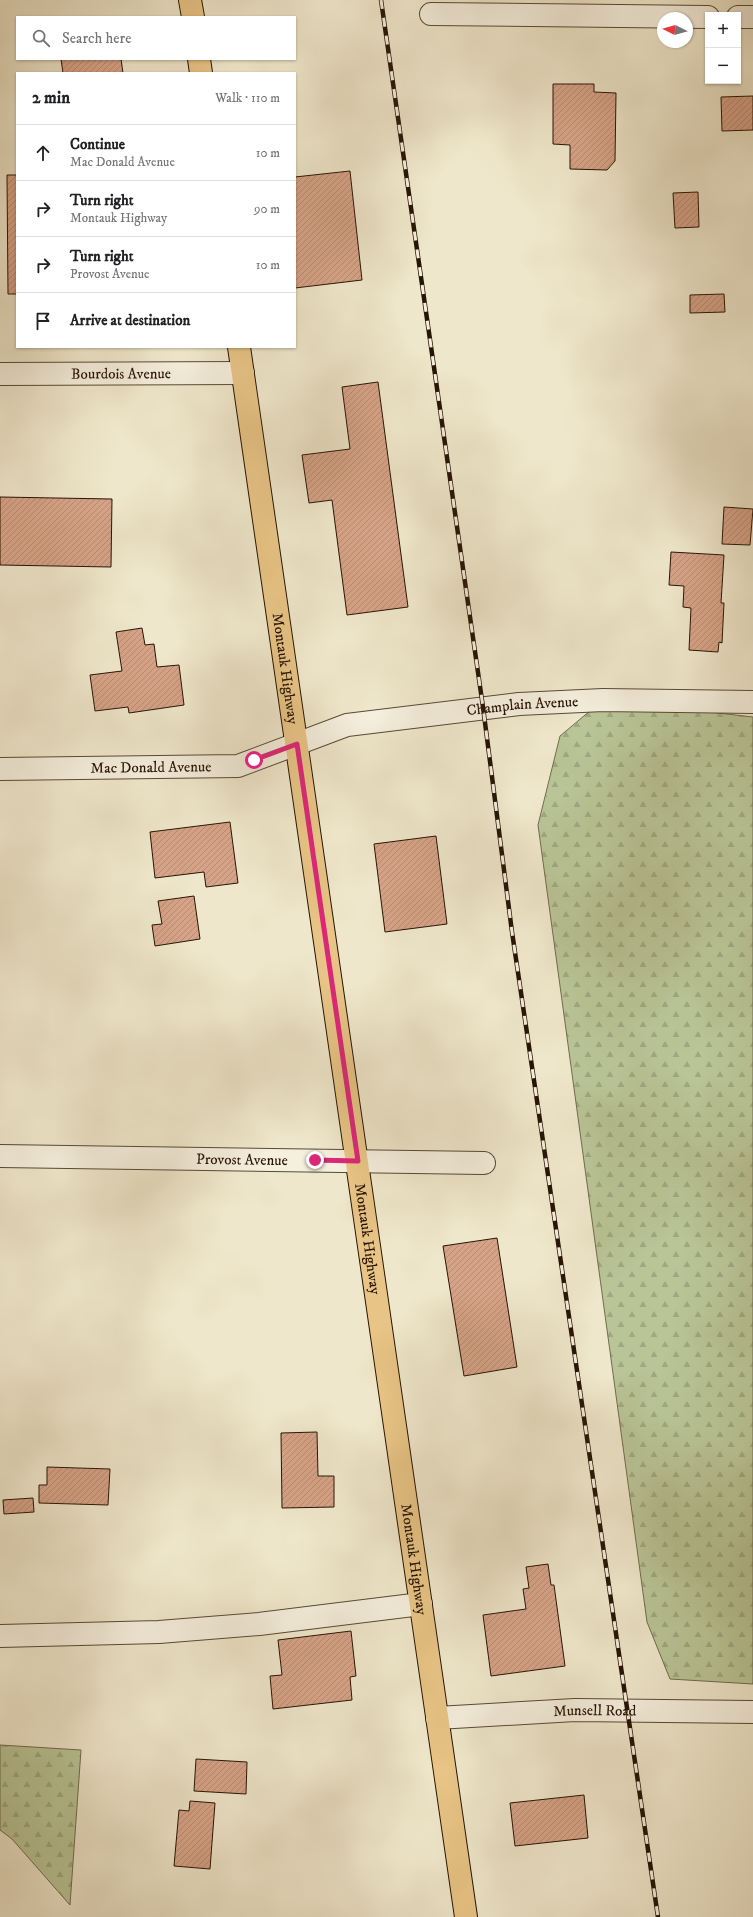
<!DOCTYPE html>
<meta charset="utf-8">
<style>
body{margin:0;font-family:"IM FELL DW Pica",serif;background:#f6f6f6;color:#202124}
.controls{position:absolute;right:12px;top:12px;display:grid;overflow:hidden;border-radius:0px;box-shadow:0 1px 3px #0004}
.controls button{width:36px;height:36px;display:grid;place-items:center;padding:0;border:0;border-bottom:1px solid #e0e0e0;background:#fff;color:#202124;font:20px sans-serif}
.compass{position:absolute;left:657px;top:12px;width:36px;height:36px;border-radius:50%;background:#fff;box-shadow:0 1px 3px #0004;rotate:275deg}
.stop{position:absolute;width:12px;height:12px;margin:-9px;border:3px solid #db2777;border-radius:50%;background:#fff}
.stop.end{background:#db2777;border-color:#fff;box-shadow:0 1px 4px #0008}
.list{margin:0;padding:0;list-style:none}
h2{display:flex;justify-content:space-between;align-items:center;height:52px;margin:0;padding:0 16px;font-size:17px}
h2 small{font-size:13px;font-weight:400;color:#757577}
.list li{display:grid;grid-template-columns:26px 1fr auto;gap:12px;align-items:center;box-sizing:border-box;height:56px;padding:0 16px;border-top:1px solid #e0e0e0}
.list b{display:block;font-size:15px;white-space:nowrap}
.list p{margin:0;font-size:13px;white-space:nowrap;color:#757577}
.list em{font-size:13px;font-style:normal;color:#757577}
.icon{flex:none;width:22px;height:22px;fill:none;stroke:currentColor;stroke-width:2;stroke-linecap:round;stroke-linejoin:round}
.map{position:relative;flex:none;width:753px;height:1917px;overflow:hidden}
.search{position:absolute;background:#fff;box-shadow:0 1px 3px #0004;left:16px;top:16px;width:280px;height:44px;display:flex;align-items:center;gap:10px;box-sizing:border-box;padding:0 14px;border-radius:0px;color:#757577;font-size:15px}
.panel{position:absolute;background:#fff;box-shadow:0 1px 3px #0004;left:16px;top:72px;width:280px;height:276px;border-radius:0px}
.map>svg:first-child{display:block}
.forest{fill:url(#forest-firs);stroke:#706c4e}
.building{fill:url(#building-hatch);stroke:#261404}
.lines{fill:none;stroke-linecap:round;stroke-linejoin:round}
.minor-casing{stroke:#584936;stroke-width:24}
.major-casing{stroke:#261404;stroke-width:24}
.minor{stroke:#f5efdd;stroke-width:22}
.major{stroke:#e8c486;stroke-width:22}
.rail-casing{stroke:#261404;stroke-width:4.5}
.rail{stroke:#f5efdd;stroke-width:3;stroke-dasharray:9;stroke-linecap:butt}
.route{stroke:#db2777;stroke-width:5}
.labels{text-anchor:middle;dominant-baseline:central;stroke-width:3;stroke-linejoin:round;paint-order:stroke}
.street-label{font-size:15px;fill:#261404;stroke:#f5efdd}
</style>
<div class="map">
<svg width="753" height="1917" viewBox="0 0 753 1917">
<defs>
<pattern id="forest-firs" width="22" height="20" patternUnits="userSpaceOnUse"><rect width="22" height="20" fill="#b9c597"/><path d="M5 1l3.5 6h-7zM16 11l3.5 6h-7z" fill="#9fa880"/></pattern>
<pattern id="building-hatch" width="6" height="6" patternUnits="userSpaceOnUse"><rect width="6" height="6" fill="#d7a388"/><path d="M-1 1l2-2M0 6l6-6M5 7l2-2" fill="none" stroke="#b88b74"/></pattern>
</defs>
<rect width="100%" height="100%" fill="#efe7cb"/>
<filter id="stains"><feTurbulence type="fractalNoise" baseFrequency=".005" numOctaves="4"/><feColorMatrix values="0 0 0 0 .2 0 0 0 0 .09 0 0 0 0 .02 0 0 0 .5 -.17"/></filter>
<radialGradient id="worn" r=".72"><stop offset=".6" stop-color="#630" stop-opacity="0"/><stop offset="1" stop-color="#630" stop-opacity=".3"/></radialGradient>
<g class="forest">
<path d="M603,700L753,717V1684L670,1679L647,1622L538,825L560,736Z"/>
<path d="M0,1745L81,1750L70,1905L12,1839L0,1830Z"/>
</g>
<g class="building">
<path d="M61,59H121L123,73H63Z"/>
<path d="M553,84H594V92L616,93L615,161L607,170L570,169V145L553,144Z"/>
<path d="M753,96V130L722,131L721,97Z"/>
<path d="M350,171L362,280L295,288V177Z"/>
<path d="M7,175H17V294H8Z"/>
<path d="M698,192L699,227L675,228L673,193Z"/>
<path d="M724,294L725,312L690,313V295Z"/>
<path d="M378,382L408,607L347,615L332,500L309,503L302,455L350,449L342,387Z"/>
<path d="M0,497L112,499L111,567L0,565Z"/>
<path d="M724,507L753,509L750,545L722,544Z"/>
<path d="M671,552L724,555L721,603H724L722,643L719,642L718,652L689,650L691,608L683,607L684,586L669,585Z"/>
<path d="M142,628L145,645L154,644L157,667L179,665L184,705L129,713L128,707L95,711L90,675L122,671L116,632Z"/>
<path d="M230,822L238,883L206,887L204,872L155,878L150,832Z"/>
<path d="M436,836L447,924L385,932L374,844Z"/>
<path d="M194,896L200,939L155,946L152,925L162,924L158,901Z"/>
<path d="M497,1238L517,1367L464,1376L443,1246Z"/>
<path d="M317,1432L318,1476H334V1507L282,1508L281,1433Z"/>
<path d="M47,1467L110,1469L108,1505L39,1503V1485H47Z"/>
<path d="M33,1498L34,1512L4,1514L3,1500Z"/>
<path d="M548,1564L551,1585H554L565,1666L491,1676L483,1615L526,1609L523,1589L529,1588L526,1567Z"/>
<path d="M351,1631L356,1676L350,1677L352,1700L273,1709L270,1676L282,1675L278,1640Z"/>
<path d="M196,1759L247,1762L246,1794L194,1791Z"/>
<path d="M584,1795L588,1838L515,1846L510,1803Z"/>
<path d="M190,1801L215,1803L210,1869L174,1866L179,1810L189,1811Z"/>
</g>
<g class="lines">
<defs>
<g id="minor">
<path d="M431,14L708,17"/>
<path d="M738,17H753"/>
<path id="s1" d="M0,374L243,373"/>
<path id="s2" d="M0,769L238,766L347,725L519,704L603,700L753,702"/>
<path id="s3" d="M0,1156L484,1163"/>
<path d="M0,1636L159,1632L259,1624L421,1604"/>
<path id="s4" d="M437,1718L575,1710L753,1712"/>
</g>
<g id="major">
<path d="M190,0L193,17"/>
<path d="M199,59L201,73"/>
<path id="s5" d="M239,347L466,1917"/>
</g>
</defs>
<use href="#minor" class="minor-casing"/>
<use href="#major" class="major-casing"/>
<use href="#minor" class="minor"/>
<use href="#major" class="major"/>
<defs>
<path id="rail" d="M381,0L483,707L512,932L658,1917"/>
</defs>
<use href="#rail" class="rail-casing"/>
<use href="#rail" class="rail"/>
</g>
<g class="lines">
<path class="route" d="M254,760L297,744L358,1161L315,1160"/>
</g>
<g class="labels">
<g class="street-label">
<text stroke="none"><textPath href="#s1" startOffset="121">Bourdois Avenue</textPath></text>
<text stroke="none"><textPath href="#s5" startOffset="325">Montauk Highway</textPath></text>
<text stroke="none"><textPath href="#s2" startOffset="531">Champlain Avenue</textPath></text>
<text stroke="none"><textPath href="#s2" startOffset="151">Mac Donald Avenue</textPath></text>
<text stroke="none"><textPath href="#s3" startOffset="242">Provost Avenue</textPath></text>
<text stroke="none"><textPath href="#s5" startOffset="901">Montauk Highway</textPath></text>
<text stroke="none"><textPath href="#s5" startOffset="1225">Montauk Highway</textPath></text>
<text stroke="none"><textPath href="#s4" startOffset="158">Munsell Road</textPath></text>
</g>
</g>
<rect width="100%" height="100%" filter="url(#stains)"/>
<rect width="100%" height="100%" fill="url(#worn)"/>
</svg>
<div class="controls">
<button>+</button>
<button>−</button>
</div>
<svg class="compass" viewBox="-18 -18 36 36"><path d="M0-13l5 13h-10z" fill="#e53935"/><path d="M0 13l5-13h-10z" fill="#757577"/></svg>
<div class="stop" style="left:254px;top:760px"></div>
<div class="stop end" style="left:315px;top:1160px"></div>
<div class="search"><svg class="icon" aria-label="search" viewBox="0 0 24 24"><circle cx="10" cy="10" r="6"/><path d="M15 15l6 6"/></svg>Search here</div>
<section class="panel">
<h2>2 min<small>Walk · 110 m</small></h2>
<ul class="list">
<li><svg class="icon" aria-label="ahead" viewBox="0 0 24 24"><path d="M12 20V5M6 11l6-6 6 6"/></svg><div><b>Continue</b><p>Mac Donald Avenue</p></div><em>10 m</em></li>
<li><svg class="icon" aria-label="right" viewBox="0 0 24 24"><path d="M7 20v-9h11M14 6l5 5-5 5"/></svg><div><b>Turn right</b><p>Montauk Highway</p></div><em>90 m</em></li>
<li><svg class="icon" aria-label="right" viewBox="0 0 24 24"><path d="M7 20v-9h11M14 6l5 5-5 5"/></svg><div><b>Turn right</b><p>Provost Avenue</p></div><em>10 m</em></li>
<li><svg class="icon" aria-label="arrive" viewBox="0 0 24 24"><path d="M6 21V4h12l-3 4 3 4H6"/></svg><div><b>Arrive at destination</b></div></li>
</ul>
</section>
</div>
